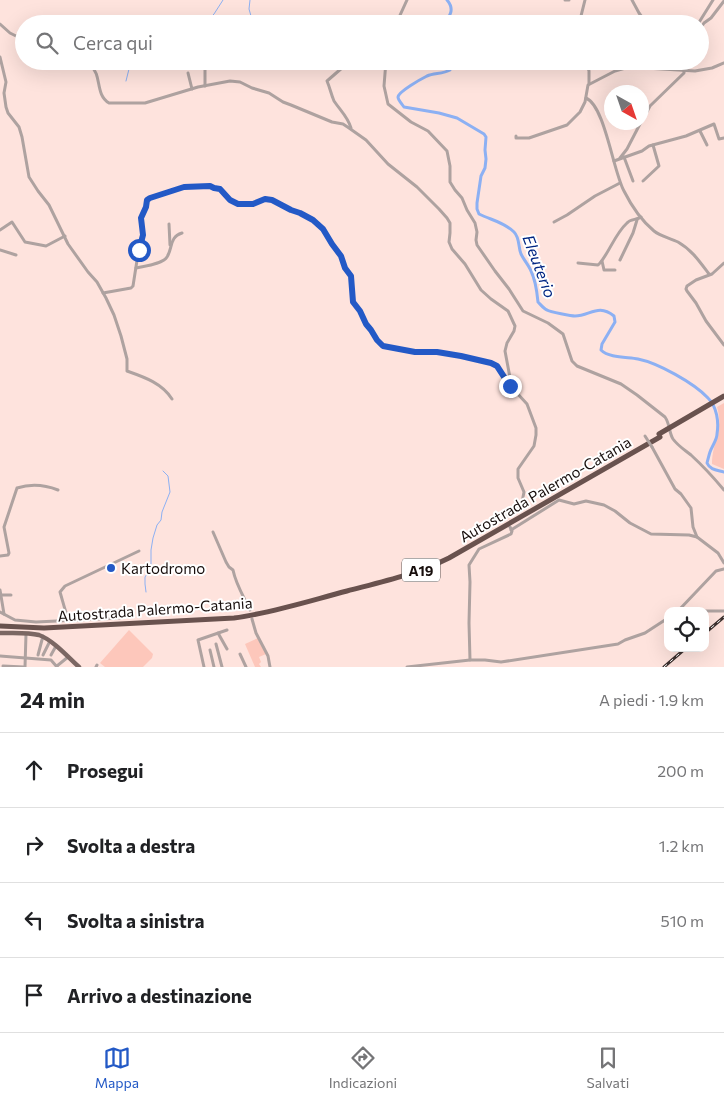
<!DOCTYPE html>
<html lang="it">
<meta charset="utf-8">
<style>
body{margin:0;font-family:Commissioner,sans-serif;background:#f2f2f2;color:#202124}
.controls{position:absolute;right:15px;bottom:15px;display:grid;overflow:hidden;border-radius:10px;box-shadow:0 5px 20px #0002}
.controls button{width:45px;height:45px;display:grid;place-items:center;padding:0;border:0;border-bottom:1px solid #e0e0e0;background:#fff;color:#202124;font:25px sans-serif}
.compass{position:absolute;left:604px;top:85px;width:45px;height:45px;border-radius:50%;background:#fff;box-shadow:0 5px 20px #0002;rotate:140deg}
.stop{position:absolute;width:15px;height:15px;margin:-11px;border:4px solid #2359c6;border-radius:50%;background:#fff}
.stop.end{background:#2359c6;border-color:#fff;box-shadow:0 1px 5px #0008}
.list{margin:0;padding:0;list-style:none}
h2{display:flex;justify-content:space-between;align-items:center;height:65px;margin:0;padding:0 20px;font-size:21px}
h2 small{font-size:16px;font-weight:400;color:#757577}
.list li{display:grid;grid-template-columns:32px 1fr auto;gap:15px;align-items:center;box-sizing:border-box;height:75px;padding:0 20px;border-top:1px solid #e0e0e0}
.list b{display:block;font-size:19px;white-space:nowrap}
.list em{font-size:16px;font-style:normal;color:#757577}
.icon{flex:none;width:28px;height:28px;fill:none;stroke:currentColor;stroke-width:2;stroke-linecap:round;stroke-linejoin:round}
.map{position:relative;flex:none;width:724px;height:667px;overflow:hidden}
.search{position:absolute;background:#fff;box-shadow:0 5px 20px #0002;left:15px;right:15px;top:15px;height:55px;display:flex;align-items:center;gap:12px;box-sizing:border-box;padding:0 18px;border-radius:28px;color:#757577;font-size:19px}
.sheet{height:365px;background:#fff}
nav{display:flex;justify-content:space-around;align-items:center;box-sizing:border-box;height:70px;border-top:1px solid #e0e0e0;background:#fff;font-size:14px;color:#757577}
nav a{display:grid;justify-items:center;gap:2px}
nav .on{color:#2359c6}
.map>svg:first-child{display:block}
.green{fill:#fdc7bb}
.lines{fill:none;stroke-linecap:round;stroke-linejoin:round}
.stream{stroke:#8cb0f3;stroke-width:1}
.river{stroke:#8cb0f3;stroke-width:3}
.minor{stroke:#aea2a0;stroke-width:3}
.major{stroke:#7b6763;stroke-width:4.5}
.highway{stroke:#69524e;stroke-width:5}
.rail-casing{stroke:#3d312f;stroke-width:3}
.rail{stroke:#fff;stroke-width:1;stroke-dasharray:4;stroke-linecap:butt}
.minor-bridge{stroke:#aea2a0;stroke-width:3}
.highway-bridge{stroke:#69524e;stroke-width:5}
.route{stroke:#2359c6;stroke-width:6}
.poi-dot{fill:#2359c6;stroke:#fff;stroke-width:2}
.labels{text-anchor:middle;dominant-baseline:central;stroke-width:4;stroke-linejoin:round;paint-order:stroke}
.shield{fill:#fff;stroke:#5d5655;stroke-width:1}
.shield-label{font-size:14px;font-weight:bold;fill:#170e0c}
.street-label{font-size:15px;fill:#170e0c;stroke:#fff}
.poi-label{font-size:15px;fill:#170e0c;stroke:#fff;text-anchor:start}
.water-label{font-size:16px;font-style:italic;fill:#002683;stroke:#fff}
</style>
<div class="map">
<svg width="724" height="667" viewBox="0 0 724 667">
<rect width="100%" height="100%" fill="#fee3dd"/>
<g class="green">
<path d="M724,403V469L712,464C712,442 724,430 717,407Z"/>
<path d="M129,630L153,654L152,658L143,667H105L100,663Z"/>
<path d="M258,638V641H260L266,654L259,657L261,662L259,664L261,667H255L245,644Z"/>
</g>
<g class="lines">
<g class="stream">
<path d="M250,0L249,9L251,16"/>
<path d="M193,24L199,18L207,21L214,14L223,0"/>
<path d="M126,81L129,69L143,61"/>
<path d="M146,592L145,584V577L151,568V550L153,538L157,525L161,520L162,512L170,492L168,476L163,471"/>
</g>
<g class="river">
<path d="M444,24C450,16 455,9 447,0"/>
<path d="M446,61L449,64L450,70C443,74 434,73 427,76C421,79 398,92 398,97C398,100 402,104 404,107L439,113L457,118L484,134L486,137L485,150L486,159L485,168L481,176L477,203V209L479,214C491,220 504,222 514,232C520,238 518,247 521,254C524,260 529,266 531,271C536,281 537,292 538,302C541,305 544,309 547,310C550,312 572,316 575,316C590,316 598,303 614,316L615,322L602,344L601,350C609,358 627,357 638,359C658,363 694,383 708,398C717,407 719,422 717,434C717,440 712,446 710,452C709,455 708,459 707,463C710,470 717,470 724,472"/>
</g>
<g class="minor">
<path d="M565,0H569"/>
<path d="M632,0L639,13L647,24"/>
<path d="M0,24L10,33L24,40"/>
<path d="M396,24L407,0"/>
<path d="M579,24L585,0"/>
<path d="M698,24L713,0"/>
<path d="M700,29L704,23L711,18L724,1"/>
<path d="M0,57L6,82L4,93L6,107L8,113L19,127L22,137L29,177L38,191L49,205L68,244L88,272L97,282L106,298L114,315L121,336L127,359V371C144,377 162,383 172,399"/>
<path d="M79,61C83,63 88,64 91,66C102,75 95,95 109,103H145L198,87L230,81L240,82L252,88L269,93L283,102L291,105L332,122L343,124L349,128L366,140L388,164L417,187L439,209L447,218L450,223V233L449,242L452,249L465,264L481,290L491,299L508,311L515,326L514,331L507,343L505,351L511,383L516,392L527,404L536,428V435L534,446L518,469V478L524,492L522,502L516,508L507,512L506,518"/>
<path d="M205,61V86"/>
<path d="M350,61L327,81C330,88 331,94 334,101C340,110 348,117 351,128"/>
<path d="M386,61L384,86L388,104L411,122L428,131L447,151L450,166V182L455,190L462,198L467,210L475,223L477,232L476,240L477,245L495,271L509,289L523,311L548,323L563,334L572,361L577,366L621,384L637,395L665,417C670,424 669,433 673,439C678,446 685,450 691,455C703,466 714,478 724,490"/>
<path d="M586,61L589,71V84"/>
<path d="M641,68L656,61"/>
<path d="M188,73L192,89"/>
<path d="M586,98C605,106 613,171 624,191C631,205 642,221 654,231C660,236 670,238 678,242C692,250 700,262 709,274"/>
<path d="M642,121L650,106L684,73V70"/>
<path d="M700,131L707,145"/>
<path d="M516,136V138H529L567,125L580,112L585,102L588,85L615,71L629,67L695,71L712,68L724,63"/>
<path d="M624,157L633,181"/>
<path d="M620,158L627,149L641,122"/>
<path d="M614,161L642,151L649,146L686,136L714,124L719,139L724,138"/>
<path d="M643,181L659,166L653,145"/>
<path d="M554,222L567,215L595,196L620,183"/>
<path d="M169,224L170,245"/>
<path d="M0,230L12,222L25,242L46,246L65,236"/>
<path d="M0,250L16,255"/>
<path d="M620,260L633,233L637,220"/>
<path d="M602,261L604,270H615"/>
<path d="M578,263L598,265L600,263C610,251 615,234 627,223C630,219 637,220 641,217"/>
<path d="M724,263L712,274L696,280L687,286L686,289L687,291L696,303L706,321L724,345"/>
<path d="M136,268C144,266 163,264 167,257C173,248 169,237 182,233"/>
<path d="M103,293L131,288L133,286L138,254L143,235L141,218L146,207L147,200L150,198L184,187L210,186L220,189L230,200L238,204H253L260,200L268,199L313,220L326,232L332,244L341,256L345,268L351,276L353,302L360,311L366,324L371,330L377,340L383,346L415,352H437L461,356L491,363L497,366L510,386L514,390"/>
<path d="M652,447L675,489L681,494L691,508L693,527L697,537L718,553L724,563"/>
<path d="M511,530L559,500L574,504L586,501L604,505L615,511L630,523L651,534L689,535L697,537"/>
<path d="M213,532L226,562L229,567L233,570C236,585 244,597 250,610"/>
<path d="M0,556L8,555L9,553L4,527L17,488C30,484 45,485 58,490"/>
<path d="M0,590L4,614"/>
<path d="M1,595H11"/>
<path d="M678,611L716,571L724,569"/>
<path d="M705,611H724"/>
<path d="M0,612L15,620L36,622L120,618"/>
<path d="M252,619L256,633L268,656L270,667"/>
<path d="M69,621C65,611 63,602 60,592L65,586L139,551"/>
<path d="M218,633L227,649"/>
<path d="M216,644L222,667"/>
<path d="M210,650L214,667"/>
<path d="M240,654L246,667"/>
<path d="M38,655L43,636"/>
<path d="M43,655L50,641"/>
<path d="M51,655L56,646"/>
<path d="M0,656L51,660L57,667"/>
<path d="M470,660L469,623L470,582L469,565L479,549L511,534L512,531L510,527"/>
<path d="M3,666L24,667"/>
<path d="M57,666L68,657"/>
<path d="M25,667L26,634"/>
<path d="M96,667L97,665"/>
<path d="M204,667L198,640L227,630"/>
<path d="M407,667L470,660H485L501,662L618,644L625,640L645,633L668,618"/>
</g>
<path class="major" d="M0,633C12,633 28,632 39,635C53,640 68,657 79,667"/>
<path class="highway" d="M0,626L44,628L234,618C272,613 309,601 347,591C381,582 417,574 449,558L660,437"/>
<defs>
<g id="rail">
<path d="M705,633L724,617"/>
<path d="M664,667L686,648"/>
</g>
</defs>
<use href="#rail" class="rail-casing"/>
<use href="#rail" class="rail"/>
<path class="minor-bridge" d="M645,436L652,447"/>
<path class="highway-bridge" d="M659,434L724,396"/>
</g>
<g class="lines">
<path class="route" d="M139,250L143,235L141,218L146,207L147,200L150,198L184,187L210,186L214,188L220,189L230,200L238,204H253L265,199L272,200L291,210L300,213L313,220L323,229L332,244L341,256L345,268L351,276L353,302L360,311L366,324L371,330L377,340L383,346L415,352H437L461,356L491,363L497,366L510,386"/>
</g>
<circle class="poi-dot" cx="111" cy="568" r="5"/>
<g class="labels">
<rect class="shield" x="402" y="558.5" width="38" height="23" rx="4"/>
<g class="shield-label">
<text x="421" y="570">A19</text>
</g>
<g class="street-label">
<text transform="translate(545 489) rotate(-30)">Autostrada Palermo-Catania</text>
<text transform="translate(155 609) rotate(-4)">Autostrada Palermo-Catania</text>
</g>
<g class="poi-label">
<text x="121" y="568">Kartodromo</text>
</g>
<g class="water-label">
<text transform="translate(540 266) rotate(69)">Eleuterio</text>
</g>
</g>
</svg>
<div class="controls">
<button><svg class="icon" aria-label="locate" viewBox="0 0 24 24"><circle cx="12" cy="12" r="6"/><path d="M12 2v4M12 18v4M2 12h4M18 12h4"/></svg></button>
</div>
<svg class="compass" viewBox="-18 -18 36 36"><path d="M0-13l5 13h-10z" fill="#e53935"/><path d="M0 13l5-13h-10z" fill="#757577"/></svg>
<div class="stop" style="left:139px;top:250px"></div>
<div class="stop end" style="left:510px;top:386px"></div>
<div class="search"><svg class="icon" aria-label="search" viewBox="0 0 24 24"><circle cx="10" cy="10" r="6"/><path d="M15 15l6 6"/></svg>Cerca qui</div>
</div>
<section class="sheet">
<h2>24 min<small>A piedi · 1.9 km</small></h2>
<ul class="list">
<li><svg class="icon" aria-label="ahead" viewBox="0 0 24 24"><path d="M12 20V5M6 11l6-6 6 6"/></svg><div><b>Prosegui</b></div><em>200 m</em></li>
<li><svg class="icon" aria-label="right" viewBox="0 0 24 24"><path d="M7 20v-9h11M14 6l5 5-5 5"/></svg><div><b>Svolta a destra</b></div><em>1.2 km</em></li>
<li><svg class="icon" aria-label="left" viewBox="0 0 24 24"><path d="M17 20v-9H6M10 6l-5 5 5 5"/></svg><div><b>Svolta a sinistra</b></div><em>510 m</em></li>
<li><svg class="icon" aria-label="arrive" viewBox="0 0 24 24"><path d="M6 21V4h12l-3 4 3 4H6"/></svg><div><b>Arrivo a destinazione</b></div></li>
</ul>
</section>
<nav>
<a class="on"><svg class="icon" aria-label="map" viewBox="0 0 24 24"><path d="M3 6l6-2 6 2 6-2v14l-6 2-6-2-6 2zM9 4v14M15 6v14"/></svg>Mappa</a>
<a><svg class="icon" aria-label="directions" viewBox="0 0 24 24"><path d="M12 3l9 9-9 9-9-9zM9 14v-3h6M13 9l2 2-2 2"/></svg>Indicazioni</a>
<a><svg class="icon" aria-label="saved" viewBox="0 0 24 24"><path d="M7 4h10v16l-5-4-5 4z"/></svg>Salvati</a>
</nav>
